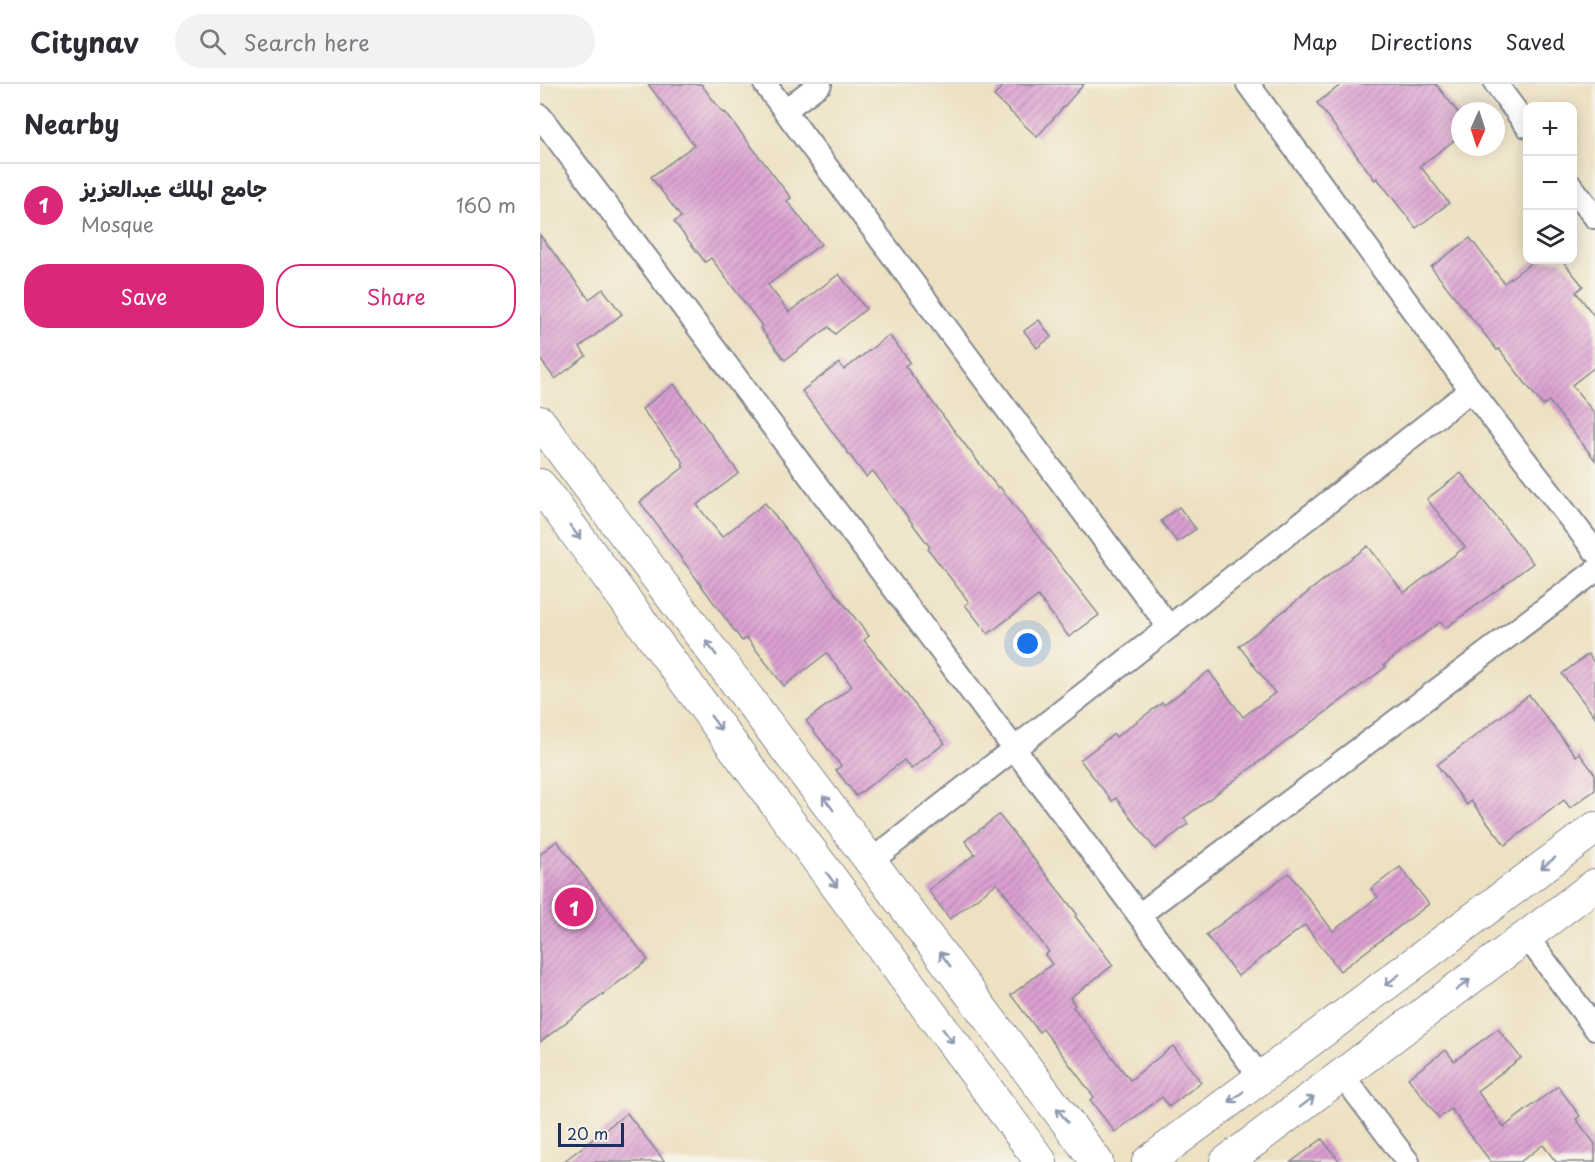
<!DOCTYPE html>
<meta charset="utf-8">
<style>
body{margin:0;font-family:"Playpen Sans","Playpen Sans Arabic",sans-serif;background:#f2f2f3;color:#2b2b33}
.controls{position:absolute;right:18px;top:18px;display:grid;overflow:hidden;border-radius:12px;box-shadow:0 3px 15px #0003}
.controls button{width:54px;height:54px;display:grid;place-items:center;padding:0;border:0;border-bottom:2px solid #e1e1e2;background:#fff;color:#2b2b33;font:30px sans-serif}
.compass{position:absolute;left:911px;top:18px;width:54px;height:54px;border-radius:50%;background:#fff;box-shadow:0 3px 15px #0003;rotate:183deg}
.scale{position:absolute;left:18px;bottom:15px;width:66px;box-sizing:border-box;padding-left:6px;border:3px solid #1b2f5e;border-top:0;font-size:16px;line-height:21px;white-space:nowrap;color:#1b2f5e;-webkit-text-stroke:4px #f7f3e8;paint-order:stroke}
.you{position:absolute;left:488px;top:560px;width:21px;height:21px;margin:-15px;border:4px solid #fff;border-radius:50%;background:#1a73e8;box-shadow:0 0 0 9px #1a73e833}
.badge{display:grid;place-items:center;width:39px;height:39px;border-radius:50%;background:#db2777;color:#fff;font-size:20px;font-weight:700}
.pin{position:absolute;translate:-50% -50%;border:3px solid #fff;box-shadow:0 2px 6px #0006}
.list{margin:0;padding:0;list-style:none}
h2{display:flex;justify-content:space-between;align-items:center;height:78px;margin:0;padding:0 24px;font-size:26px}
h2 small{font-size:20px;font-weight:400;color:#7c7c81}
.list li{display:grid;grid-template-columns:39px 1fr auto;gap:18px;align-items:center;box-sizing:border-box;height:84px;padding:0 24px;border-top:2px solid #e1e1e2}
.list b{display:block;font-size:22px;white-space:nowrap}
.list p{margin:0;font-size:20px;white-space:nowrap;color:#7c7c81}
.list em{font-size:20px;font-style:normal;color:#7c7c81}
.actions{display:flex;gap:12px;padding:18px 24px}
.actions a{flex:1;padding:14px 0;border:2px solid #db2777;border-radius:24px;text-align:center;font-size:21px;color:#db2777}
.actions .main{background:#db2777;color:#fff}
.icon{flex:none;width:33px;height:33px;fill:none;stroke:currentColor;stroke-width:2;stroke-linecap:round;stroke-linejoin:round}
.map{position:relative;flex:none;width:1055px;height:1078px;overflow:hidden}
header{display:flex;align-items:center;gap:36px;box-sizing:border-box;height:84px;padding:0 30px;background:#fff;border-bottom:2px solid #e1e1e2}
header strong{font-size:28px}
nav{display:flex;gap:33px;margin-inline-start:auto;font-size:21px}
.search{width:420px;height:54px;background:#f2f2f3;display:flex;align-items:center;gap:15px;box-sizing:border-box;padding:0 21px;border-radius:33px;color:#7c7c81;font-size:22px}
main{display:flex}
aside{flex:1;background:#fff}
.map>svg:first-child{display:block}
.building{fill:url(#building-hatch)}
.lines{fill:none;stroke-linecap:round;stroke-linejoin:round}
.street-casing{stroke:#848890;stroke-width:26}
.secondary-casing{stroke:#848890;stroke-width:34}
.street{stroke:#fff;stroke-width:22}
.secondary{stroke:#fff;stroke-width:32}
.oneway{stroke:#8d97ae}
</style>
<header>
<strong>Citynav</strong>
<div class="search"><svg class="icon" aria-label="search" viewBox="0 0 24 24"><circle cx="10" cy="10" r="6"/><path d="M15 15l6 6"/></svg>Search here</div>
<nav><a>Map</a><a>Directions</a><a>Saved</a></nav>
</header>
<main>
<aside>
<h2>Nearby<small></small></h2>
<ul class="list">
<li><span class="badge">1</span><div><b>جامع الملك عبدالعزيز</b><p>Mosque</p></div><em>160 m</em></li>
</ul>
<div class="actions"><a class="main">Save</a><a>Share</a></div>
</aside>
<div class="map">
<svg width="1055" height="1078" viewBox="0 0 1055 1078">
<defs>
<pattern id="building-hatch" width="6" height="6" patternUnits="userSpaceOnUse" patternTransform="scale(1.5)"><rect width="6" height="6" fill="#dca0d1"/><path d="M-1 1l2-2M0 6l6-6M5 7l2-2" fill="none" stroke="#b283ad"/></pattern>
</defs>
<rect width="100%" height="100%" fill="#f7f3e8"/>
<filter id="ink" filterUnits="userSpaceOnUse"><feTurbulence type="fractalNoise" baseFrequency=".0167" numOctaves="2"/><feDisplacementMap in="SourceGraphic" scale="12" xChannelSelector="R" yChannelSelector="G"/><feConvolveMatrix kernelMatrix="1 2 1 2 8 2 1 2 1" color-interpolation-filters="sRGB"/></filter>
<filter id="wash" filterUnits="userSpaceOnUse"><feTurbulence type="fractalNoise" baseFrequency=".008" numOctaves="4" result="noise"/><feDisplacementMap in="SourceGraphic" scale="24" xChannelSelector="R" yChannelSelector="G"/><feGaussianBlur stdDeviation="1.35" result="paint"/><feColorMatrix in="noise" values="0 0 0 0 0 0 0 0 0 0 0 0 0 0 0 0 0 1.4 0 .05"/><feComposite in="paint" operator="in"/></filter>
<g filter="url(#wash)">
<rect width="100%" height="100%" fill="#ede1c2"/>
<g id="blocks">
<g class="building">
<path d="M108,0H161L183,29L185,28L251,114L247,117L281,160L228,201L249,228L299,190L326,225L295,250L289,243L245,276L220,244L222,242L171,174L165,178L134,138L141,133L111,93L154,61Z"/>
<path d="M465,0H544L497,53L454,12Z"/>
<path d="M802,0H896L920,31V52L880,82L909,119L876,144L837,94L835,96L777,19Z"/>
<path d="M0,151L49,215L63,205L82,230L40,263L46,272L15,295L0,275Z"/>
<path d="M930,154L964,199L995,176H1022L1043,202L1036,208L1055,233V283L1032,301L1055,330V376L1009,317L1003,322L959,265L957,266L891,183Z"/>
<path d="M499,236L511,253L497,264L484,247Z"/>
<path d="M349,251L370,278L365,282L458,404L460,403L559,531L529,553L498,512L448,550L425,521L429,518L388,465L390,463L333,387L326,393L262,307L299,279L304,286Z"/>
<path d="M134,300L199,389L157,421L182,453L225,419L329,552L324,556L405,659L371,685L364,676L316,712L296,686L301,682L266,637L312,602L287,569L244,602L207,554L202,557L100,418L144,383L142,381L144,379L102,325Z"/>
<path d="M921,389L993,479L906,544L900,538L844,581L846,583L644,734L648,740L615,765L576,714L572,717L540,676L574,650L576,653L622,619L624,621L669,587L703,633L735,609L699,562L800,483L828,462L864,509L925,463L887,415Z"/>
<path d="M639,423L656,445L637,458L621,437Z"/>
<path d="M1048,570L1055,580V633L1022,590Z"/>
<path d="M989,611L1036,672L1039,669L1055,690V706L1030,724L1024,716L965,761L931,717L927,721L897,681Z"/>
<path d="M459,731L537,830L535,832L573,881L530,914L535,921L533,923L590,996L633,962L661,998L629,1023L622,1013L575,1048L550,1016L554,1013L503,945L499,948L471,911L512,880L505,871L509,868L457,799L410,835L388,806L435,770L425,757Z"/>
<path d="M17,757L108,876L0,958V770Z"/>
<path d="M860,783L889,820L800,887L765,841L698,892L666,851L749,789L793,847L838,813L831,805Z"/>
<path d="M958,945L981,974L937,1007L964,1043L1018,1002L1040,1032L1036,1035L1055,1060V1078H1016L1003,1061L980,1078H951L911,1025L899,1034L868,994L906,966L914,977Z"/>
<path d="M87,1029L125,1078H23Z"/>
<path d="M782,1055L800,1078H751Z"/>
</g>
</g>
</g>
<g filter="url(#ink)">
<use href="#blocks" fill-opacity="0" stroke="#848890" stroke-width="1.5"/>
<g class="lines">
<defs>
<g id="street">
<path d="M225,0L629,543"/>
<path d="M708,0L931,306L1055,467"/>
<path d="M956,0L987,42"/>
<path d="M245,26L280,0"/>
<path d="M0,32L721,994"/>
<path d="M1032,103L1055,133"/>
<path d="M331,777L931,306"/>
<path d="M599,831L1055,487"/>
<path d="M987,853L1055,944"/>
<path d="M803,992L868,1078"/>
</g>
<g id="secondary">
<path d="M0,338L557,1078"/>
<path d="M0,401L501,1078"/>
<path d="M608,1078L1055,744"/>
<path d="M686,1078L1055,801"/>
</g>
</defs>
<use href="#street" class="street-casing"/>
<use href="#secondary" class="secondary-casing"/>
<use href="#street" class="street"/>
<use href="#secondary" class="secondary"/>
</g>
<defs><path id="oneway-shaft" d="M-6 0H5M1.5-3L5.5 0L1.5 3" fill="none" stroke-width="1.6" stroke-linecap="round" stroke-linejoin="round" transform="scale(1.5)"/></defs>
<g class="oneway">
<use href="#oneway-shaft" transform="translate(35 448) rotate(53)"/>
<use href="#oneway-shaft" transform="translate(171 564) rotate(-127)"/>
<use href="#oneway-shaft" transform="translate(176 639) rotate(53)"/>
<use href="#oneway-shaft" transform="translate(288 719) rotate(-127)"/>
<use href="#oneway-shaft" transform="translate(1008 779) rotate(143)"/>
<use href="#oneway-shaft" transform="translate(292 796) rotate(53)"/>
<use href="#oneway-shaft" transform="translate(405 875) rotate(-127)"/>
<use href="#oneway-shaft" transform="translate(852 896) rotate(143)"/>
<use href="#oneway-shaft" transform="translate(923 901) rotate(-37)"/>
<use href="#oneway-shaft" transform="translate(408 952) rotate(53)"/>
<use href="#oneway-shaft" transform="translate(696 1013) rotate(143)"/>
<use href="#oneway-shaft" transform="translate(767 1018) rotate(-37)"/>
<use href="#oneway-shaft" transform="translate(522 1031) rotate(-127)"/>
</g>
</g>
</svg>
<div class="controls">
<button>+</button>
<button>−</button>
<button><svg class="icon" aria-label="layers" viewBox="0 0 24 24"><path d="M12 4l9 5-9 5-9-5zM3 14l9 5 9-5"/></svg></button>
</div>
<svg class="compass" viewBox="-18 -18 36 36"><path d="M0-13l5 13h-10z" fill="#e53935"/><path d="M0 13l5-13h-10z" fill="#7c7c81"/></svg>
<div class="scale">20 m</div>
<div class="you"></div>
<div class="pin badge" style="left:34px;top:823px">1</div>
</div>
</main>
